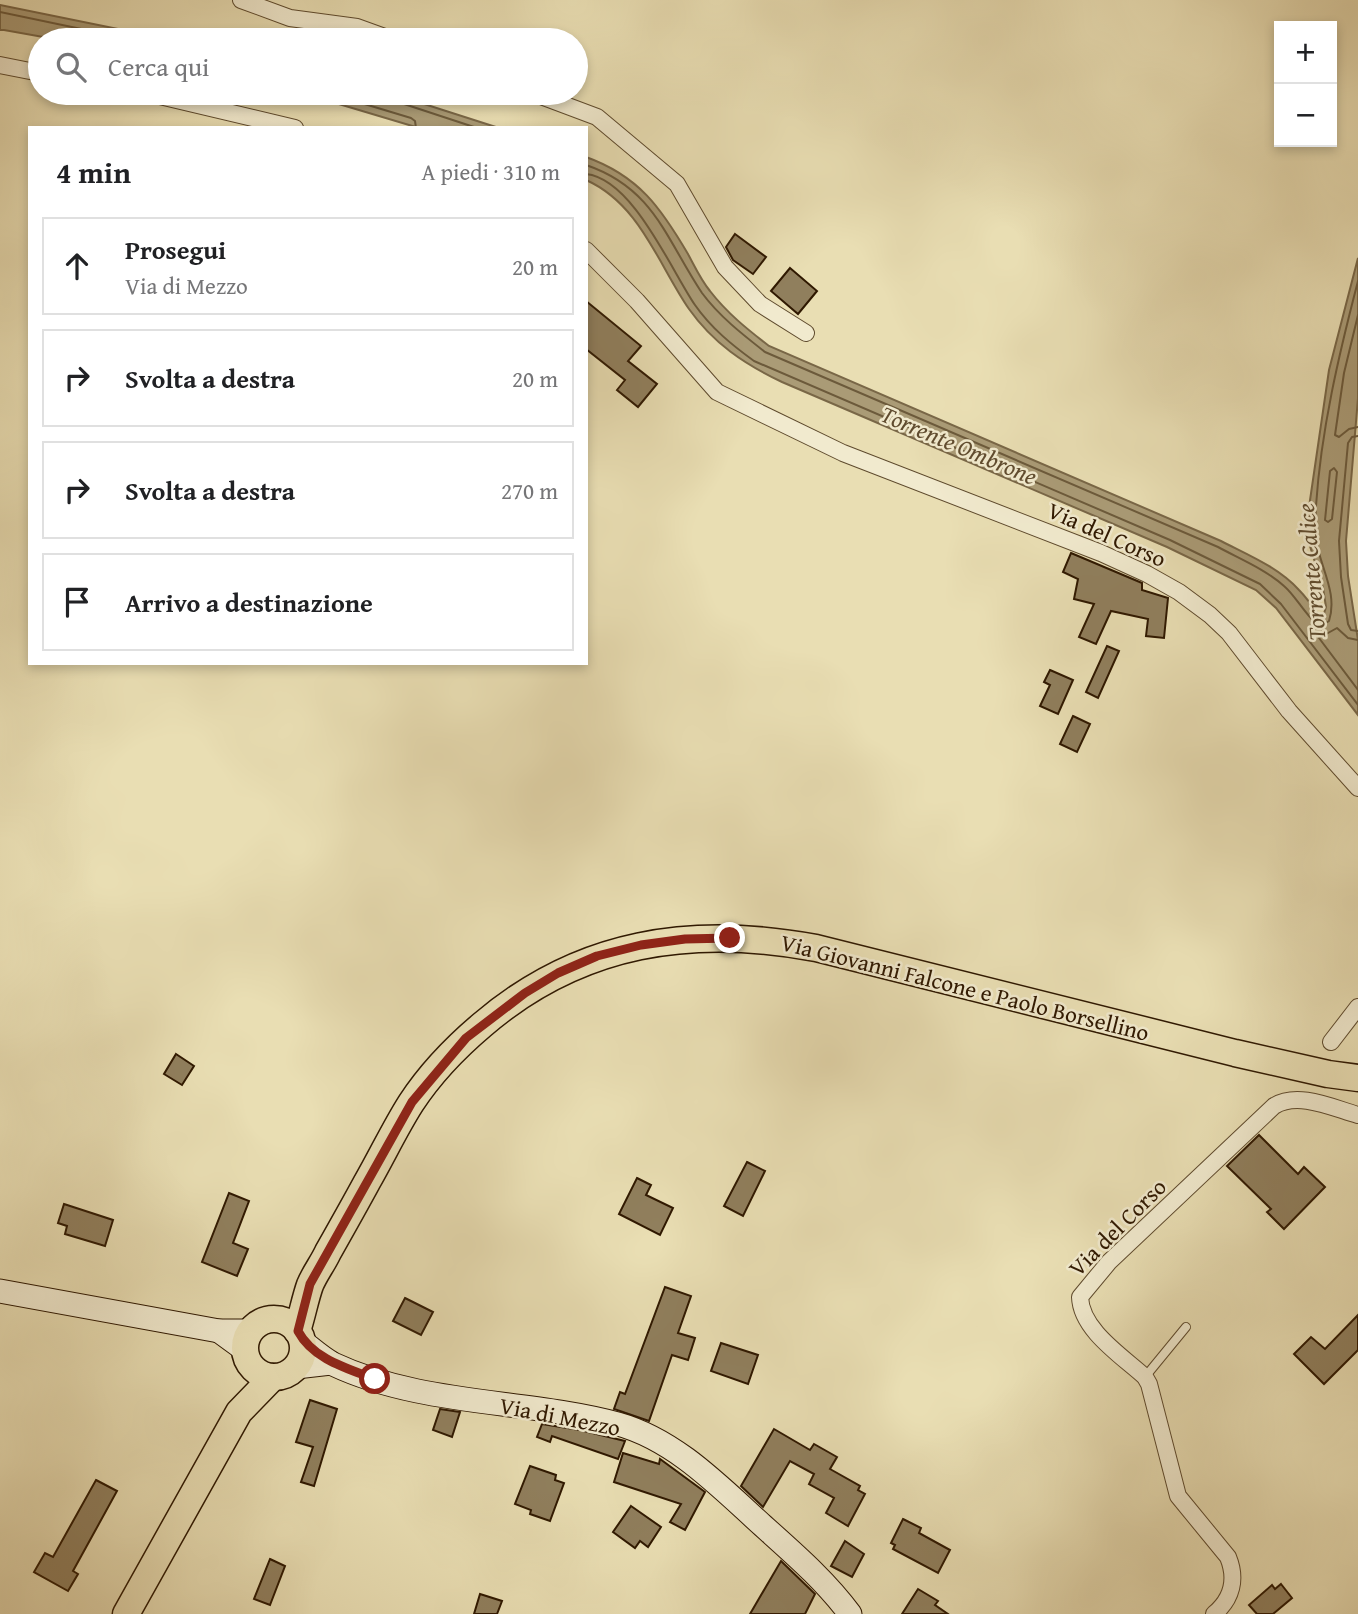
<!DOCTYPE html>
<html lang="it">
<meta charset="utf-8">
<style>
body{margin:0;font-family:"Gentium Book Plus",serif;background:#f6f6f6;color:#202124}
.controls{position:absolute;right:21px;top:21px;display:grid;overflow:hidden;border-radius:0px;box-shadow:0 4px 10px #0003}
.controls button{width:63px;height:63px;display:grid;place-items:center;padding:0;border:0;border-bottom:2px solid #e0e0e0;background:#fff;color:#202124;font:35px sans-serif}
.stop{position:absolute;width:21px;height:21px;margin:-16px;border:5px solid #8f2418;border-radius:50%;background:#fff}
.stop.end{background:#8f2418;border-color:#fff;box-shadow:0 2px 7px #0008}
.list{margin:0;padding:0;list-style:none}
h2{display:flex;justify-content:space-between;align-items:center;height:91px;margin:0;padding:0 28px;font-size:30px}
h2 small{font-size:23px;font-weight:400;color:#757577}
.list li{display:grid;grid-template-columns:46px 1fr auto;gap:21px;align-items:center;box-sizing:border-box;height:98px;margin:0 14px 14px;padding:0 14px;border:2px solid #e0e0e0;border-radius:0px}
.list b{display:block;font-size:26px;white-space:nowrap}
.list p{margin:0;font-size:23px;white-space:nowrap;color:#757577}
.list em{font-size:23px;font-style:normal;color:#757577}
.icon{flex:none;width:38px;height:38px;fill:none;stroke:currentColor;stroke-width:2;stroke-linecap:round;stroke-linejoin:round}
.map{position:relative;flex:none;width:1358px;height:1614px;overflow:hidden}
.search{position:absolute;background:#fff;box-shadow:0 4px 10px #0003;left:28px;top:28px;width:560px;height:77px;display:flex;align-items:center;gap:18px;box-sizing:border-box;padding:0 24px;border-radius:38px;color:#757577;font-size:26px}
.panel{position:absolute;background:#fff;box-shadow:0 4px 10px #0003;left:28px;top:126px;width:560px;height:539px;border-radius:0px}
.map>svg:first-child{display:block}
.water{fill:#aa9b76;stroke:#796747;stroke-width:2}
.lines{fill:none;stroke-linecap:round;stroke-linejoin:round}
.shore{stroke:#6c5a3b;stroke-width:2}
.building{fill:#907f5d;stroke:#2f1800;stroke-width:2}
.lane-casing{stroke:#5e4a2d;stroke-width:10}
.street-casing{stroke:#5e4a2d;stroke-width:18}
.secondary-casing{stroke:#2f1800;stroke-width:25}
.primary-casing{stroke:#2f1800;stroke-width:29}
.lane{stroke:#f1eace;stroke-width:8}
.street{stroke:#f1eace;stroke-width:16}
.secondary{stroke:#f1eace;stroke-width:23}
.primary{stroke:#e9deb3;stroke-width:26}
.route{stroke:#8f2418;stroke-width:9}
.labels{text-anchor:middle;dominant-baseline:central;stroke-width:5;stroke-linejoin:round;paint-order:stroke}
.street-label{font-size:23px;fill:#2f1800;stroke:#f1eace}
.water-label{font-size:24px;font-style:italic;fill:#604c2f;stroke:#f1eace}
</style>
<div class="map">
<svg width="1358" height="1614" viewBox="0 0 1358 1614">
<rect width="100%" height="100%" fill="#e9deb3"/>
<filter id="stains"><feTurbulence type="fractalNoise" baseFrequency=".00286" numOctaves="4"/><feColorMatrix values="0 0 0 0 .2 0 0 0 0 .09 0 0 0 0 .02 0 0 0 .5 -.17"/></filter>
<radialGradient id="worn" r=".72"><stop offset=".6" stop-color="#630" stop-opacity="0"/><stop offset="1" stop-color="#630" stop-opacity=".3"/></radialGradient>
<g class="water">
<path d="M0,5L172,40H60L4,30H0Z"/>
<path d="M302,93H390L499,128H419Z"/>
<path d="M586,157C639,176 661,208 688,254C695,267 701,280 710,291C727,313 747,329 769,346L1221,541C1248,555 1278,567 1299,590C1308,599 1315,610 1322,620L1326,607L1323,588L1310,546L1309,507L1329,370L1358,258V398L1346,541L1348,576L1358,640V715L1276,608L1256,590L1167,547L782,382C744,364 713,343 689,309C658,264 640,204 586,180Z"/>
</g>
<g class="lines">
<g class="shore">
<path d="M0,12L134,40"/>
<path d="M328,93L411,118L415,121L416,128"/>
<path d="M394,93V98L398,102L477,128"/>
<path d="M586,165C654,188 666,239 702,293C719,316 742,334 765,352L1218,547C1240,559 1265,569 1284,586C1297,597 1307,619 1321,626L1329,621C1337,596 1324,574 1318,549C1316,536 1315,520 1316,506C1321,430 1339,354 1358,281"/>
<path d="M586,174C633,179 671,270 695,305C711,328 732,345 754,361L1170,540L1260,584L1281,604L1358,705"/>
<path d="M1358,315L1344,373L1335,435L1339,437L1349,429L1358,427"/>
<path d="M1358,436L1352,437L1348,443L1339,541L1341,577L1348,624L1351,630L1358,631"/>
<path d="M1334,468L1337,472L1332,519L1328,522L1325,520L1330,471Z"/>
<path d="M1358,640L1348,638L1337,628L1319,638L1358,690"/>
</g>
</g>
<g class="building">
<path d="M735,234L766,257L753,274L733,260L726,247Z"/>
<path d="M790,268L817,291L798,314L771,291Z"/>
<path d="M586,301L641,346L628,361L657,384L638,407L617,390L625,380L586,349Z"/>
<path d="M1071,553L1142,583V590L1168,598L1164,638L1146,636L1148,619L1111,611L1096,644L1079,637L1094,604L1074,599L1078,579L1063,572Z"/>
<path d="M1107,646L1119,651L1098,698L1086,692Z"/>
<path d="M1050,670L1073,680L1058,714L1040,706L1050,685L1044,682Z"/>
<path d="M1073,716L1090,724L1077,752L1060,744Z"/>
<path d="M176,1054L194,1066L182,1085L164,1074Z"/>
<path d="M1259,1135L1298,1174L1304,1167L1325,1187L1284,1229L1267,1212L1271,1209L1227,1166Z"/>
<path d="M747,1162L765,1171L743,1216L724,1206Z"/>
<path d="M637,1178L651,1185L646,1195L673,1208L660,1235L619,1214Z"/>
<path d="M229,1193L249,1201L233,1243L248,1249L237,1276L202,1262Z"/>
<path d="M64,1204L113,1220L105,1246L65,1234L67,1226L58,1223Z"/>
<path d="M665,1287L691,1296L678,1333L695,1338L688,1360L672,1355L649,1421L614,1409L620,1392L625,1394Z"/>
<path d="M405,1298L433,1312L421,1335L393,1321Z"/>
<path d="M1358,1315V1350L1324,1384L1294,1354L1311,1337L1325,1349Z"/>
<path d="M721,1343L758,1355L748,1384L711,1371Z"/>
<path d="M310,1400L337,1409L314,1486L301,1482L313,1447L296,1442Z"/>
<path d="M440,1409L460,1412L452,1437L433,1430Z"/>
<path d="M542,1424L580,1430L625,1441L618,1459L552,1436L550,1442L537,1437Z"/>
<path d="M774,1429L810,1450L814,1444L837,1457L830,1469L860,1486L858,1490L865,1494L848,1526L826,1513L834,1498L809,1484L814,1474L790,1461L763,1507L741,1486Z"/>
<path d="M623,1453L659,1464L660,1459L705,1492L685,1530L670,1522L681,1504L614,1482Z"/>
<path d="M530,1466L556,1475L555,1480L564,1483L550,1521L530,1514L531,1510L515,1504Z"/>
<path d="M96,1480L117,1491L73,1571L78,1574L68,1591L34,1572L45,1553L53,1557Z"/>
<path d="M631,1506L661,1527L648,1547L640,1541L635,1548L613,1532Z"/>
<path d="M903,1519L921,1528L919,1533L950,1550L938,1573L893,1549L895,1545L891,1543Z"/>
<path d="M845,1541L864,1554L852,1577L831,1566Z"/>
<path d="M270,1559L285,1566L270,1605L254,1599Z"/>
<path d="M781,1561L815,1594L805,1614H750Z"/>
<path d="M1281,1584L1292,1598L1273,1614H1257L1249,1605L1272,1585L1275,1589Z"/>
<path d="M918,1589L938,1601L935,1605L948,1614H902Z"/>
<path d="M480,1594L502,1601L497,1614H474Z"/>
</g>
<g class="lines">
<defs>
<path id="lane" d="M1145,1377L1186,1327"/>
<g id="street">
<path d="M241,0L290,18L357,27L393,40"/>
<path d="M0,65L40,73"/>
<path d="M147,93L295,128"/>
<path d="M533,93L597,117L677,184L725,267L760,304L806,333"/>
<path d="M586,250L637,301L717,392L843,453L1101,553L1147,574L1179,592L1210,615L1229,633L1289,711L1358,788"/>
<path d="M1331,1042L1358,1007"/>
<path d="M1214,1614C1232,1599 1237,1579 1228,1557L1178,1496L1149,1384L1145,1377C1122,1356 1081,1330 1080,1297L1109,1262L1274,1106C1298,1091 1333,1108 1358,1115"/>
</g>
<g id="secondary">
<path d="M0,1291L219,1331H250"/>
<path d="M219,1331L245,1350"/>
<path d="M303,1342C312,1349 322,1358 333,1364C422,1406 525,1399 618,1424C675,1440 718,1485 761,1524C792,1552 825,1580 850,1614"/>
<path d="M296,1367L331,1363"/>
</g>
<g id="primary">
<circle cx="274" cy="1348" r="29"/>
<path d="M297,1331C302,1316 305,1299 310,1285C315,1273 323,1263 328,1252C341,1229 354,1206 367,1182C382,1156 395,1128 411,1103C430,1074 456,1047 482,1025C580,941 692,925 816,948L1235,1053L1328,1074L1358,1078"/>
<path d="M126,1614L239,1412L273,1377"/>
</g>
</defs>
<use href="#lane" class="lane-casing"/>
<use href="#street" class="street-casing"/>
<use href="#secondary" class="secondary-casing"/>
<use href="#primary" class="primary-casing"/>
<use href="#lane" class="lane"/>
<use href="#street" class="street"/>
<use href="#secondary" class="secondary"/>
<use href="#primary" class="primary"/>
</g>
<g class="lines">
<path class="route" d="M375,1379C346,1368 313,1359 298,1331L310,1284L412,1102L466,1038L525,993L558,973L597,956L641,945L685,939L730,938"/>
</g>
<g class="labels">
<g class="street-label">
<text transform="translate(1107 534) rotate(24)">Via del Corso</text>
<text transform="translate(965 987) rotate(14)">Via Giovanni Falcone e Paolo Borsellino</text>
<text transform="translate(1117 1227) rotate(-45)">Via del Corso</text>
<text transform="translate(560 1416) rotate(11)">Via di Mezzo</text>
</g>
<g class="water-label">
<text transform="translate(959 445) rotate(23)">Torrente Ombrone</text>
<text transform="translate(1311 572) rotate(-95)">Torrente Calice</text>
</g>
</g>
<rect width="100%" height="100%" filter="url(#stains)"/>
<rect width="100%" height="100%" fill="url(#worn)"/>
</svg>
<div class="controls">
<button>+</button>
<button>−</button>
</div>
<div class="stop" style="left:375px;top:1379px"></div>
<div class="stop end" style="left:730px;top:938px"></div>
<div class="search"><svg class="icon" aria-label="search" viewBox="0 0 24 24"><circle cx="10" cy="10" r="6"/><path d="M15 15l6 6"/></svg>Cerca qui</div>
<section class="panel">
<h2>4 min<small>A piedi · 310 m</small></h2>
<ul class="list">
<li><svg class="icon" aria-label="ahead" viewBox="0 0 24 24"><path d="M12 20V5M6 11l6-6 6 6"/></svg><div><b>Prosegui</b><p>Via di Mezzo</p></div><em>20 m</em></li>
<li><svg class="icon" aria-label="right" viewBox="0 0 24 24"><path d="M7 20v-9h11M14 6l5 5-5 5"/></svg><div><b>Svolta a destra</b></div><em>20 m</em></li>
<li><svg class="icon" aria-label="right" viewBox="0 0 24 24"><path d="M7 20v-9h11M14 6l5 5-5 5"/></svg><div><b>Svolta a destra</b></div><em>270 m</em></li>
<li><svg class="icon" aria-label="arrive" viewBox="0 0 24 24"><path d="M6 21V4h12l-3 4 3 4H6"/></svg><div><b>Arrivo a destinazione</b></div></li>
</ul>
</section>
</div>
